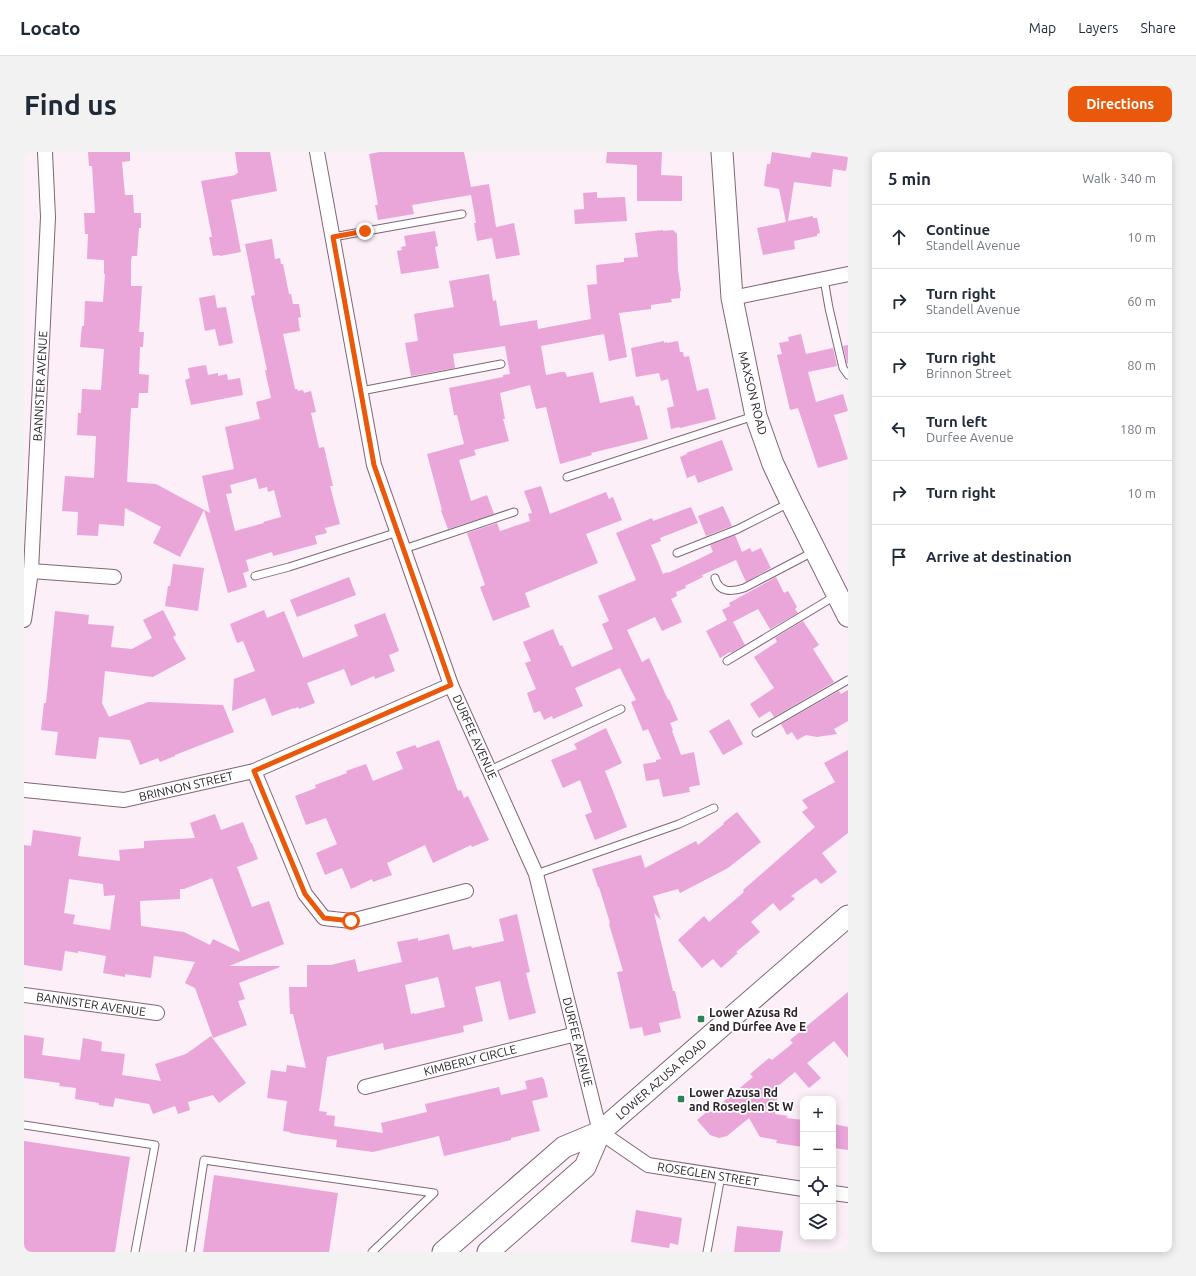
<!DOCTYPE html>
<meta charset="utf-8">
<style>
body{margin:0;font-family:Ubuntu,sans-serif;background:#f2f2f3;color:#1f2937}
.controls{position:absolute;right:12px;bottom:12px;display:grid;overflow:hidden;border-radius:8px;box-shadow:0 2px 10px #0003}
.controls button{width:36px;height:36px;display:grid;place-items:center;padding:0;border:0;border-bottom:1px solid #e0e1e3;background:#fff;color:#1f2937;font:20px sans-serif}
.stop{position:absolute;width:12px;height:12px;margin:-9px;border:3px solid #ea580c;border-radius:50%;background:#fff}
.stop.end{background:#ea580c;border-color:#fff;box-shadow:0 1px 4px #0008}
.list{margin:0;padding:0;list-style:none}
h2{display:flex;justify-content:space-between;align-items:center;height:52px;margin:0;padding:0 16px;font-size:17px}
h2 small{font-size:13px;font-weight:400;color:#747a83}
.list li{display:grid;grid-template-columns:26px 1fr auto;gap:12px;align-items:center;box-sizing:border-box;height:64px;padding:0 16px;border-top:1px solid #e0e1e3}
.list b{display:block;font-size:15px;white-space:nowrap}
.list p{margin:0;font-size:13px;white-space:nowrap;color:#747a83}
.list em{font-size:13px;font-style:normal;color:#747a83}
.icon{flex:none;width:22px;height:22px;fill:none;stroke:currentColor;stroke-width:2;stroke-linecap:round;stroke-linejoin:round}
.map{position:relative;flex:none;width:824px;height:1100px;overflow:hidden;border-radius:8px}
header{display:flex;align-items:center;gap:24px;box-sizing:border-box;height:56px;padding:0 20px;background:#fff;border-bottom:1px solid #e0e1e3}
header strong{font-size:19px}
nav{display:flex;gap:22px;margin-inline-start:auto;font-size:14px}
.intro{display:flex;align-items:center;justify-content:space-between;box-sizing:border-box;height:96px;padding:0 24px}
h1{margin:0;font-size:28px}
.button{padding:10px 18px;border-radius:8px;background:#ea580c;color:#fff;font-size:14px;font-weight:700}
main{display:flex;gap:24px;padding:0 24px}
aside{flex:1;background:#fff;border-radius:8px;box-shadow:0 2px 10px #0003}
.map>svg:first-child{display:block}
.building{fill:#eaa5d9;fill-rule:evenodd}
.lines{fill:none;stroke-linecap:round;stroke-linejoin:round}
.lane-casing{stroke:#816579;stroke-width:9}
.street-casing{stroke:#816579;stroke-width:16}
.secondary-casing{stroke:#816579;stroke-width:23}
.lane{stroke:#fff;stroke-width:7}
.street{stroke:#fff;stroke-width:14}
.secondary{stroke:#fff;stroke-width:21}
.route{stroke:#ea580c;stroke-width:5}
.poi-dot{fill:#2e8255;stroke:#fff;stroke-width:1.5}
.labels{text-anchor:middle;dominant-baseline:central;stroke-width:3.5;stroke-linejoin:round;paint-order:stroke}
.street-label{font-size:12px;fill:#2f232c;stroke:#fff}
.poi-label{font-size:12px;font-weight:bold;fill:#2f232c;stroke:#fff;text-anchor:start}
</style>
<header>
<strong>Locato</strong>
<nav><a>Map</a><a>Layers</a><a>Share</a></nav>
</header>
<div class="intro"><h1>Find us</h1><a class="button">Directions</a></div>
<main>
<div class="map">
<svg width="824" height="1100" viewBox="0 0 824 1100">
<rect width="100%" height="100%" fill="#fceff8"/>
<g class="building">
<path d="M64,0H106V9L98,10L101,43H109L110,61H117V76H115L113,104H108L107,108V134H118L115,180H120L119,195H116L115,222L125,223L124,241H115L114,256H107L103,330L132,332L186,361L178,324L210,317L201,275L236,267L232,250L247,246L241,218H243L227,144L231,143L221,92L248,87L251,107L256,106L257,112H259L265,142H267L269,152H275L277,165L274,166L276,179L259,182L271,237H273L274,239L279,238L280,241L287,239L292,260L287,261L295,296L300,295L309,334H306L316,372L301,376L303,381L291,384L293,392L249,404L248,400L222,408L225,419L219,421L223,435L204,441L180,358L156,405L129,391L137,375L101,356L100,374L75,372L74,384L53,383L54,360L38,359L41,324L70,326L72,284L53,283L54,261H57L58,237L77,238L80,197L56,195L58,174H60L61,149L79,150L81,122H80V108L63,107L64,82H61L60,61H71L68,14H65ZM232,326L235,337L243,335L244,340L250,338L257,365L239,370L240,371L211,379L202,342L208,341L206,333Z"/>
<path d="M211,0H246L253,39L207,48L217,100L196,104L195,103L189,104L185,85H188L177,29L212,23L211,22L214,21Z"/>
<path d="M356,0H440L447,35L465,32L472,75L490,71L496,103L472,107L468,86L453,89L450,71H452L447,43L388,53L390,62L354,68L351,53H354L345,2Z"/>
<path d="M583,0H638L637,23L658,24V49H613V13L582,11Z"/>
<path d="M748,0L786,6L788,0L824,5V6L822,19L809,17L807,35L770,30L764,69L789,64V66H793L796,81L793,82V84L770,89L771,97L739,103L733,76L762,70L755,37L740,34L743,12H746Z"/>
<path d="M573,40V46L601,45L603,69L551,72L550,58L560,57L559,41Z"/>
<path d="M639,78V79L649,78L653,82L654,118L657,138L656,140V146L647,147L648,150L627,153V157L595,161L603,205L585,209L580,182L517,194L522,223L537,220H541L543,225L569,220L576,251L609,244L612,254L615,253L624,287L567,301L568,303L536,312L522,255L512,257L506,233L476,241L481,267H479L485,289L450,298L452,303L435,308L447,349L463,343L470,362L424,377L417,359L418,358L403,302L440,292L433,263H430L425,236L479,225V223L486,222L481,194L429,202L431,216L387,224L381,191L394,189L390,162L430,155L425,129L465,122L469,149L472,148L476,174L513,168L514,177L567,167L563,133L573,132L572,113L600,110V106L614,105L611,81Z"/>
<path d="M411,79L414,94L411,95L415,116L377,122L373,99L378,98L377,95L382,94L380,84Z"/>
<path d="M191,143L193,156L202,155L209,191L195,194L191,177L181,179L175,146Z"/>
<path d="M777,182L782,202L809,196L813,214L784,220L792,250L819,242L824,259L810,263L824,307L794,316L774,256L766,258L753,203L758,202L755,191L765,189L764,185Z"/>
<path d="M640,189V191L643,190V191L654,189L656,200H659L660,205L665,204L673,239L684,236L692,267L656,276L655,275L647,277L643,256L650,254L644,227L637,229L635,221L612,225L607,196Z"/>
<path d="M824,193V211L823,212L819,194Z"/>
<path d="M182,213L184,223L194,221V224L203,222L204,228L216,226L219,243L167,253L161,228L166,226L164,216Z"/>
<path d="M698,288L709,318L674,331L671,323L663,326L656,305L663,302L662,301Z"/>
<path d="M517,334L526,362L582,340L585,347L589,345L598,368L562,382L574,411L501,441L506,455L469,469L456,435L461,433L443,381L473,371L476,379L506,369L504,362L508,361L500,339Z"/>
<path d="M699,354L708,374L682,384L674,364Z"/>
<path d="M667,355L674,371L636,386L637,389L627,393L639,422L643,420L644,421L677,406L689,400L686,393L711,383L718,400L726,396L728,400L737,396L747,416L722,430L712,408L678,423L679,425L661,434L662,436L652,440L653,444L647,447L658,470L638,479L631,465L603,478L618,510L625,506L644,548L645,547L654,568L646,571L649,578L648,579L657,603L670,600L676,633L665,635L666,640L639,645L635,627L622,629L619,612L632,610V608L637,607L624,577L619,579L607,550L612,548L596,516L551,536L559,554L529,567L528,564L520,568L516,559L510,561L503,541L512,537L501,511L507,509L499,490L529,477L536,494L538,493L548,515L589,497L578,472L585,469L574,444L612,428L592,381L628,366L629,369Z"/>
<path d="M149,412L180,416L174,459L141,454L144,434H146Z"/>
<path d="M325,425L332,443L273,465L266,448Z"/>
<path d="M752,425L760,441L764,439L773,455L771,457L774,461L746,477L734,457L709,470L721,493L707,501L706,500L696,506L682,479L703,468L698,458L706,454L705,451Z"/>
<path d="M139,458L152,483L149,485L162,507L129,525L81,519L78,551L85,565L124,550L199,553L210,580L151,603V604L136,610L134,606L116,613L106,588L75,585L72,607L31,603L34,580L17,578L20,551H22L31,459L65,463L64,472L90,474L87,495L108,497L128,486L119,468Z"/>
<path d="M240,458L243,466L260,459L279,506L334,484L330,473L361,461L375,499L365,503L371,519L351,527L350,524L327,534L320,517L283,531L291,551L275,557L274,555L270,557V556L248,564L241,546L208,559L210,527L231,519L219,489L213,491L206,472Z"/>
<path d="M779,469L795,493L789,497L810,530L750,565L746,559L735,566L726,552L750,536L730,505L753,490L751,486Z"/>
<path d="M824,538V569L810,577L813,582L793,585L782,583L773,588L768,580L763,583L757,572L815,539L817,542Z"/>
<path d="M705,567L719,592L699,603L685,579Z"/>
<path d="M582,576L598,611L581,619L603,675L571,688L561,663L568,660L556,628L539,636L527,608L553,597L550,592Z"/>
<path d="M415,588L434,639L437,638L440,646L444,644L465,688L448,695L447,693L409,711L401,693L363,711L368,723L349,730L348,727L327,737L318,716L301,723L292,701L313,692L302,666L282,673L271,644L292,636L291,633L323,621L322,619L342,612L349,629L379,617L372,600L391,593L393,596Z"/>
<path d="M824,598V681L798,701L813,720L797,732L792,726L767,744L771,747L756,759L749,751L727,770L736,780L712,800L714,801L697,816L689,807L678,816L654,788L680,764L685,770L720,740L719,738L791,675L778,660L784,656L778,648L811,630L800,611Z"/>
<path d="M713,660L737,690L704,716L656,741L654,737L629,744L637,768L630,761L649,839H651L657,866L635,871L637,880L620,884L618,875L606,877L593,820L599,819L585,772L586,771L575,735H574L568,717L617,703L621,716L672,689L674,693L700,672L699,671Z"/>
<path d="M191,662L197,678L219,670L227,691H228L234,707L213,715L228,755L245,749L260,792L205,814H255L256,815L215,831L221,847L214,849L223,873L189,886L171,836L161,831L171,810L130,804L127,826L101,822V825L79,821L82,804L54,799V801L41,799L38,819L0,813V693L7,694L9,678L57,685L54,704L96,709L95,698L120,696V689L171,686L166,671ZM188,726L216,800L189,787L186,793L160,780L117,774L116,749L156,747V737H160ZM45,727L79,732L80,744L91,743L86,778L49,772L51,763L40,761Z"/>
<path d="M493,762L506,820L502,821L512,861L485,868L476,829L451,835L459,869L439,874L440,880L360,898L359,891L303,905L295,959L303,960L302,963L311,964L310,974L359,981L357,971L403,960L401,952L475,935L477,943L503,937L501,929L518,925L519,927H520L524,945L508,949L516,979L487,986V988L420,1004L415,984L349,1000L312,995L313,988L266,981V980L259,979L263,949L243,946L247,918L262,920L263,913L282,916L269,862H266L265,835H283V813H307L331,807L334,820L378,810L373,790L394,786V789L425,782L429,798L447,794L448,796L480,789L475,767ZM414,825L421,855L391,862L390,861L387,862L381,833Z"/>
<path d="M824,840V906L810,889L783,911L797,926L785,936L771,920L749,938L754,942L751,962L764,964L762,966L779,968V995L752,991L753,988L736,985L725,966L703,984L695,986L686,983L673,968L685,958L687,960L729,925L726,922L745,906L748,908L769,891L766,888Z"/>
<path d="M0,883L20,886L18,903L56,908L59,886L74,889L78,890L77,899L101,902L98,923L137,929L131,912L162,902L187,884L222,931L195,951L189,943L164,950L166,958L154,962L151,954L129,962L125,952L91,946L89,955L75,953V951L51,947L52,936L35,934L36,931L0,926Z"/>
<path d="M809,972L824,975V998L809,996Z"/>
<path d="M0,989L106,1005L91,1100H0Z"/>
<path d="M190,1023L314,1041L305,1100H179Z"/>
<path d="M612,1058L658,1066L654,1093L646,1091L645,1096L607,1090Z"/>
<path d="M713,1074L759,1079L756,1100H710Z"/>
</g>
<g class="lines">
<defs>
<g id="lane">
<path d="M309,85L438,62"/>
<path d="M800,127L805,156L819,216L824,223"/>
<path d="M337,239L477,212"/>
<path d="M543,325L730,264"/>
<path d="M380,397L490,360"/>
<path d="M653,401L714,377L765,351"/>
<path d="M231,424L265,415L374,380"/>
<path d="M691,426C695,441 708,440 720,436L789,400"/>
<path d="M703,509L811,444"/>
<path d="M732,581L824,528"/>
<path d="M466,618L597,557"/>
<path d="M512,722L655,672L690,656"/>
<path d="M0,973L131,993L111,1100"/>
<path d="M166,1100L180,1008L410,1041L348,1100"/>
<path d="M683,1100L697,1024"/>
</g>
<g id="street">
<path d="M293,0L350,313L427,533L512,722L576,980L624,1013L779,1037"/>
<path d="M708,146L824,122"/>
<path d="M7,419L90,425"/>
<path d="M0,468L7,419L24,65L21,0"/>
<path d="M230,619L281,742L300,766L327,769L442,739"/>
<path d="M0,638L100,648L230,619L427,533"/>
<path d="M0,843L133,861"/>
<path d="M341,935L552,882"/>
<path d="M809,1041L824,1043"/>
</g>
<g id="secondary">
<path d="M698,0L708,146L732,264L749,312L767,350L824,464"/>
<path d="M419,1100L540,995L576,980L824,764"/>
<path d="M464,1100L561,1015L576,980"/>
</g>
</defs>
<use href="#lane" class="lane-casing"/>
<use href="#street" class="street-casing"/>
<use href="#secondary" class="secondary-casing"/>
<use href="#lane" class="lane"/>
<use href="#street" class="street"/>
<use href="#secondary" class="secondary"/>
</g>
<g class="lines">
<path class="route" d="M327,769L300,766L281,742L230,619L427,533L350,313L309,85L341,79"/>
</g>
<g class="poi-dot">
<rect x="673" y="863" width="8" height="8" rx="2"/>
<rect x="653" y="943" width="8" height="8" rx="2"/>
</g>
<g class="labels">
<g class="street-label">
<text transform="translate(16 234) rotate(-87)">BANNISTER AVENUE</text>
<text transform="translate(729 241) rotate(76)">MAXSON ROAD</text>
<text transform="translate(451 585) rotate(66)">DURFEE AVENUE</text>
<text transform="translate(162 634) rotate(-13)">BRINNON STREET</text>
<text transform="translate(67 852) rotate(8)">BANNISTER AVENUE</text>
<text transform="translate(554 890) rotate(76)">DURFEE AVENUE</text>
<text transform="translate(446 908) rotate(-14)">KIMBERLY CIRCLE</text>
<text transform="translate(637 927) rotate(-41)">LOWER AZUSA ROAD</text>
<text transform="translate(684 1022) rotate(9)">ROSEGLEN STREET</text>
</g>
<g class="poi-label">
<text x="685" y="860">Lower Azusa Rd<tspan x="685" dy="14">and Durfee Ave E</tspan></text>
<text x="665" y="940">Lower Azusa Rd<tspan x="665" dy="14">and Roseglen St W</tspan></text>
</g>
</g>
</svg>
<div class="controls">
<button>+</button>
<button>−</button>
<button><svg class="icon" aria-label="locate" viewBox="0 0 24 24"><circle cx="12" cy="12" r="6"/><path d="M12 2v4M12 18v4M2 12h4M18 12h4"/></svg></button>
<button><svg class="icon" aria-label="layers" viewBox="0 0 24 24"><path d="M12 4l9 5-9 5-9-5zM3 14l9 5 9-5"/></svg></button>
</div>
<div class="stop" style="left:327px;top:769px"></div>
<div class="stop end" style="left:341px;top:79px"></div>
</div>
<aside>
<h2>5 min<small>Walk · 340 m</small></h2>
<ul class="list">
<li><svg class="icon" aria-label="ahead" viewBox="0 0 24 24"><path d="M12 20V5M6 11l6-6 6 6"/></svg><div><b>Continue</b><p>Standell Avenue</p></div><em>10 m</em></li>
<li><svg class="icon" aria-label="right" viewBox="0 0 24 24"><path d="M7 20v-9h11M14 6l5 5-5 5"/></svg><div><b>Turn right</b><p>Standell Avenue</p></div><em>60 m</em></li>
<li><svg class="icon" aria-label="right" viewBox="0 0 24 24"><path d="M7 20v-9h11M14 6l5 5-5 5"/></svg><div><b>Turn right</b><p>Brinnon Street</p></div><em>80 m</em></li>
<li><svg class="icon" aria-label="left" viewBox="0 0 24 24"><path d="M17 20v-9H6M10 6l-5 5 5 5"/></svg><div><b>Turn left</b><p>Durfee Avenue</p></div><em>180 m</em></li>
<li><svg class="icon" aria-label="right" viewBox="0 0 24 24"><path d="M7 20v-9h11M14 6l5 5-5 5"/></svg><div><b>Turn right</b></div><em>10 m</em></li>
<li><svg class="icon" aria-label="arrive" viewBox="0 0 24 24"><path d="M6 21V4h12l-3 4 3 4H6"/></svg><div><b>Arrive at destination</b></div></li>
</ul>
</aside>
</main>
